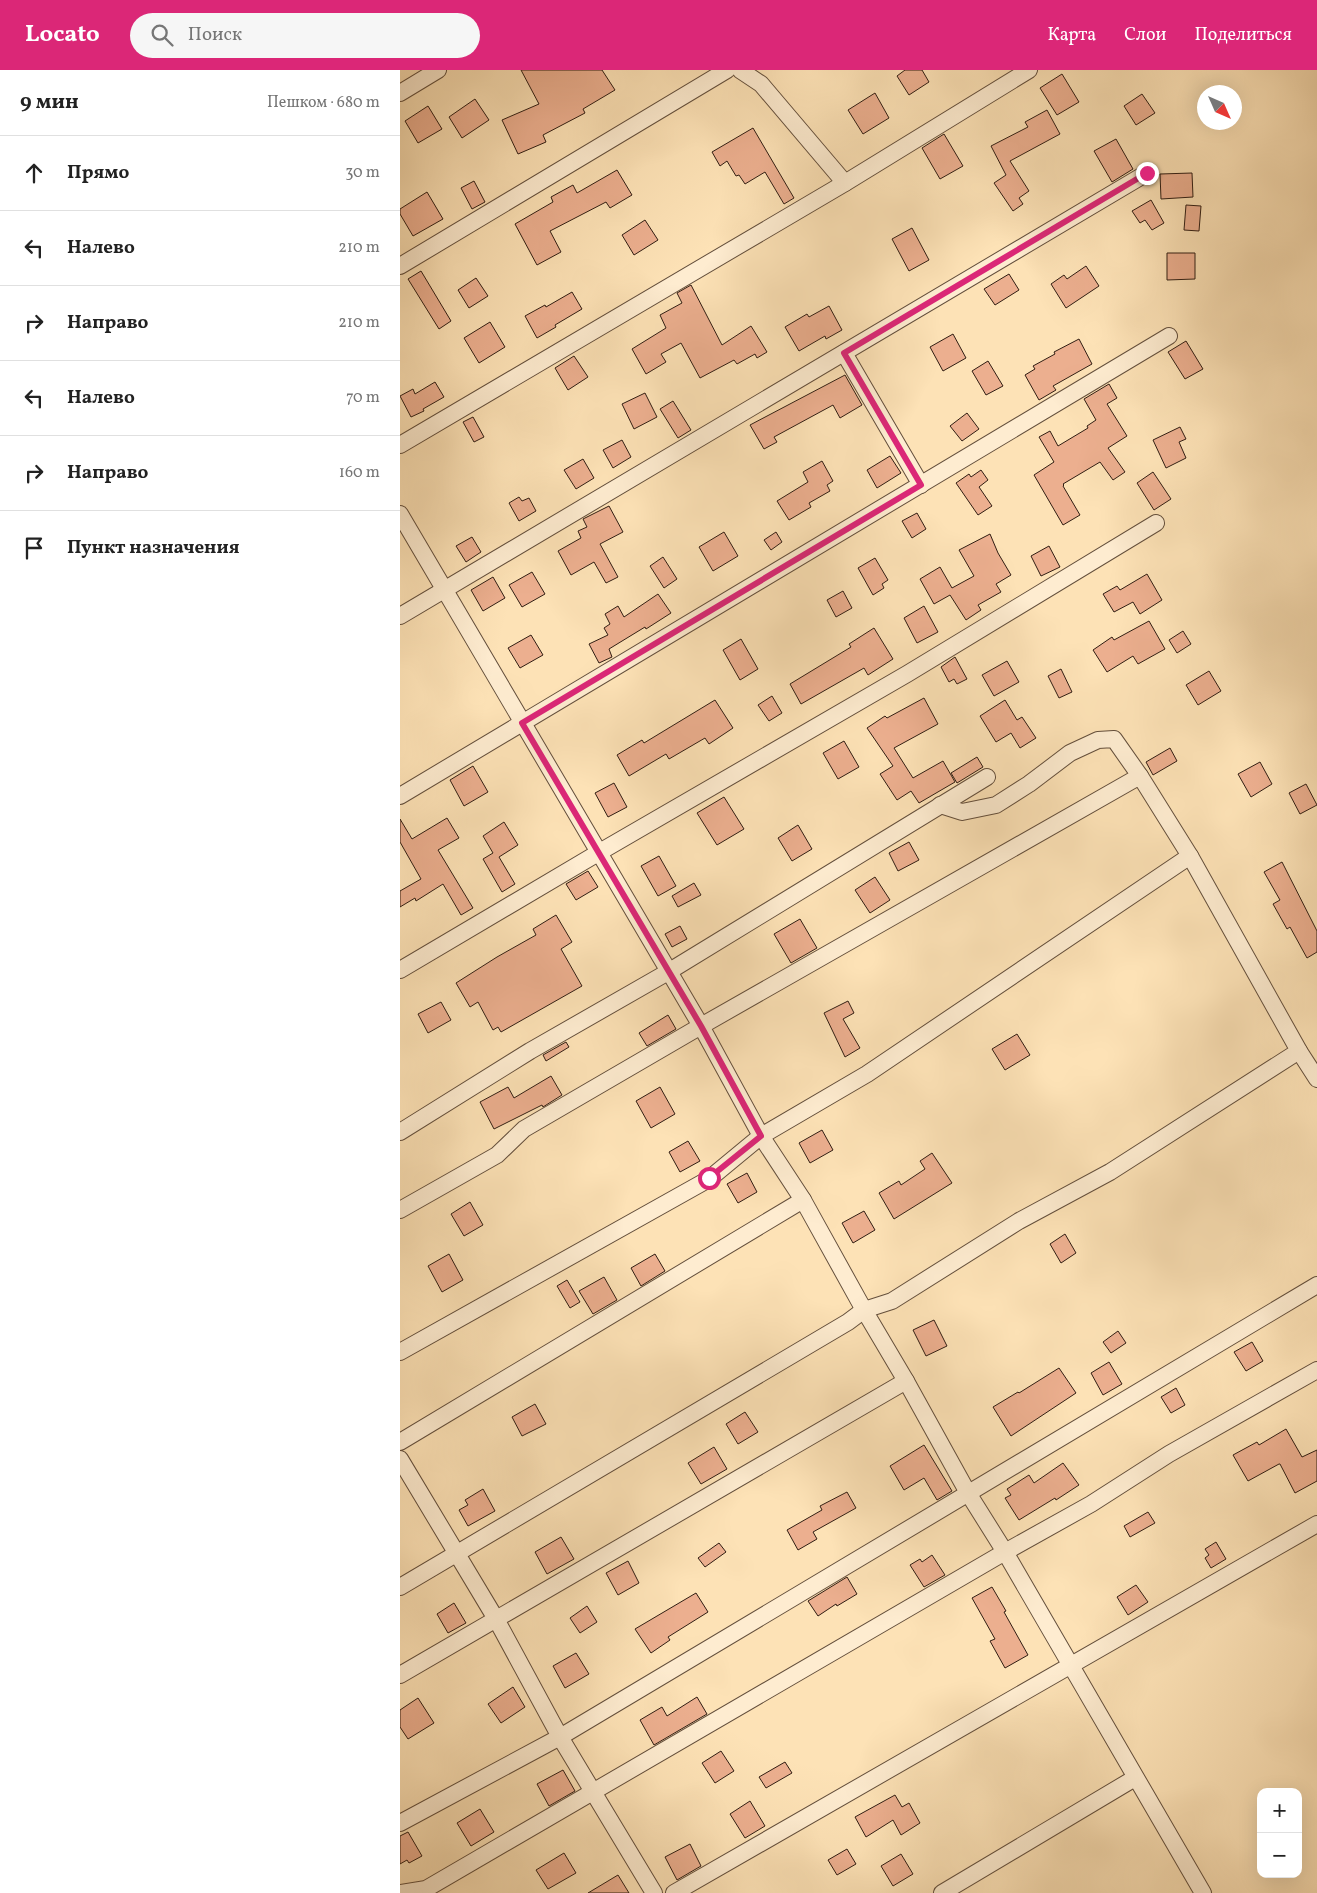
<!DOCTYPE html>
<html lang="ru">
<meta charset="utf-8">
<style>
body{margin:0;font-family:Vollkorn,serif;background:#f6f6f6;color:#222}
.controls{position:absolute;right:15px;bottom:15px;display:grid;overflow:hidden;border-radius:10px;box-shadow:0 5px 20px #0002}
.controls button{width:45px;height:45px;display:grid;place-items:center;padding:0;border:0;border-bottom:1px solid #e0e0e0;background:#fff;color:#222;font:25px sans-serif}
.compass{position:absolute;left:797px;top:15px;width:45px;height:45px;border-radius:50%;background:#fff;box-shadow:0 5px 20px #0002;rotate:135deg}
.stop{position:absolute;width:15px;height:15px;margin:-11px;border:4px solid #db2777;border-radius:50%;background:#fff}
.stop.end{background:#db2777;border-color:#fff;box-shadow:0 1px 5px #0008}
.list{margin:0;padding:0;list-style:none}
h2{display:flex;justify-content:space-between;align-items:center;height:65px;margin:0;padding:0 20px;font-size:21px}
h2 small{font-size:16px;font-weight:400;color:#767676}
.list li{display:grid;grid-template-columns:32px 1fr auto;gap:15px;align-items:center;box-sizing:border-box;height:75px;padding:0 20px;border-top:1px solid #e0e0e0}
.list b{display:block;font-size:19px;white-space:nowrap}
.list em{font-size:16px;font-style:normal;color:#767676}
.icon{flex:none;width:28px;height:28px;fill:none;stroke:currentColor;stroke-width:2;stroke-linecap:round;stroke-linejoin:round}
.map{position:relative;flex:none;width:917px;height:1823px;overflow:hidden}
header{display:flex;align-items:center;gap:30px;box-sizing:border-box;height:70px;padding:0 25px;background:#db2777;color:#fff}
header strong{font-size:24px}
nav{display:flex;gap:28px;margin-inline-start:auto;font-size:18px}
.search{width:350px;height:45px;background:#f6f6f6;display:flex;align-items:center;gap:12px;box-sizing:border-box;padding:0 18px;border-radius:28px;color:#767676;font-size:19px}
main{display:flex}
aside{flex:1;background:#fff}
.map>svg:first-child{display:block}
.building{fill:#ecaf8f;stroke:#311e13}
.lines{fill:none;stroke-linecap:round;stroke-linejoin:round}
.minor-casing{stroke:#644f3c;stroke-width:18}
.minor{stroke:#feecd0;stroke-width:16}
.route{stroke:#db2777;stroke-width:6}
</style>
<header>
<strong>Locato</strong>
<div class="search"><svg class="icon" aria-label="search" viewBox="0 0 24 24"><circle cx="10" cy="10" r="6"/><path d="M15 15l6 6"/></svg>Поиск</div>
<nav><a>Карта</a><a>Слои</a><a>Поделиться</a></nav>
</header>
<main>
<aside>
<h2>9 мин<small>Пешком · 680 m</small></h2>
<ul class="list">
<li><svg class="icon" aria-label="ahead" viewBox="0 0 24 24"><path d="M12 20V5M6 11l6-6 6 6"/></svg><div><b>Прямо</b></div><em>30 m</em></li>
<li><svg class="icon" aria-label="left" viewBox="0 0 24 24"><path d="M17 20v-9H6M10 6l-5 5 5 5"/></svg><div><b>Налево</b></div><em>210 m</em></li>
<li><svg class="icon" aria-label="right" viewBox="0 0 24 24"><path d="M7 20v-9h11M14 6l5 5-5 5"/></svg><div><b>Направо</b></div><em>210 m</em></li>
<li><svg class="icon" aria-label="left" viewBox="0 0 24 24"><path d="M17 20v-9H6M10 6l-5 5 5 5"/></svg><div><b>Налево</b></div><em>70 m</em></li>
<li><svg class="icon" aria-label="right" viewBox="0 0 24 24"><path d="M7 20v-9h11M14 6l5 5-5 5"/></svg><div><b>Направо</b></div><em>160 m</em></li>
<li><svg class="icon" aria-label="arrive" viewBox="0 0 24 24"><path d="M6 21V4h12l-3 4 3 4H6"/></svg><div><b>Пункт назначения</b></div></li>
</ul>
</aside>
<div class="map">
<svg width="917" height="1823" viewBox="0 0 917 1823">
<rect width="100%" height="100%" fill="#fde2b6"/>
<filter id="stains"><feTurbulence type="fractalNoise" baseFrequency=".004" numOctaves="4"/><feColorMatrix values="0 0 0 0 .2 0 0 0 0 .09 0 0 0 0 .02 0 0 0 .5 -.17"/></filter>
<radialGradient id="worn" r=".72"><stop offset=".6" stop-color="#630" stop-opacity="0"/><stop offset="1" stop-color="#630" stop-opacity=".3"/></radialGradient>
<g class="building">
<path d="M121,0H202L215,20L183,39L185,43L143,65L146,72L118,84L102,50L139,34Z"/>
<path d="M505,0H522L529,12L509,25L497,6Z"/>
<path d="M662,4L679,32L657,45L640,18Z"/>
<path d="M475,23L489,48L463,64L448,40Z"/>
<path d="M742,24L755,43L736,55L724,36Z"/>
<path d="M75,29L89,50L62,68L49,47Z"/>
<path d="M28,36L42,59L18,73L5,51Z"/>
<path d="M647,40L660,64L610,91L629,121L619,128L623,134L613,141L594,113L606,105L591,76L628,57L625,52Z"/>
<path d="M353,58L394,128L384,134L365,102L345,114L339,105L336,106L327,91L320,96L312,82Z"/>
<path d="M544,64L563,96L540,109L522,78Z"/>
<path d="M716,69L733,99L712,112L694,81Z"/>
<path d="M217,100L232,125L210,138L206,132L150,161L161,182L137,195L115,154L153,132L151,127L173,115L177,123Z"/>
<path d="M792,103L793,127L761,129L760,104Z"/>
<path d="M74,111L85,132L72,139L61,118Z"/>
<path d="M27,122L43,149L13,166L0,144V139Z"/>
<path d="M751,130L764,153L752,160L745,150L740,153L732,141Z"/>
<path d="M786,135L801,136L799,161L784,160Z"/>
<path d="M245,150L258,170L234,185L222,165Z"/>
<path d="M512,158L529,190L509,201L492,169Z"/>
<path d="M767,183H795V209L767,210Z"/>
<path d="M686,196L699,216L666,238L651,214L664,205L667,209Z"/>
<path d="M21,201L51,251L39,259L8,209Z"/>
<path d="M609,204L619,220L595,235L584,219Z"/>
<path d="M76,208L88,226L69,238L58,220Z"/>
<path d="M291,215L322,275L351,256L367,282L357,288L355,284L337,294L334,290L300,308L281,273L261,284L266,292L246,304L232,279L266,258L260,245L282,233L277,223Z"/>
<path d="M172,222L182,239L155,255L156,257L137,268L125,246L145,235L146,237Z"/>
<path d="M429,236L442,260L426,269L425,266L399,281L385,257L407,244L409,247Z"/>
<path d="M90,252L105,277L79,293L64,268Z"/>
<path d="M553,264L566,288L543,301L530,277Z"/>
<path d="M679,269L692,294L653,316L656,320L639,330L625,305L635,299L633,296L655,284L654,282Z"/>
<path d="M786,271L803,299L785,309L768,282Z"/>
<path d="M174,286L188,307L168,320L155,298Z"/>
<path d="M588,291L603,316L586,325L572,301Z"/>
<path d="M445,305L462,335L440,348L433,335L374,367L377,372L364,379L350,355Z"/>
<path d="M35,312L44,327L23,339L24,341L11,347L0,326L13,319L15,324Z"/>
<path d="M709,314L717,328L707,334L727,366L708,378L725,402L713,410L700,392L663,414L664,415L663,416L680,445L663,455L634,405L654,392L639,367L650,361L658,376L688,358L687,356L696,350L684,329Z"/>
<path d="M245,323L257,347L234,359L222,334Z"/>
<path d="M273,331L291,360L278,368L260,339Z"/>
<path d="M567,343L579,359L562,371L550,356Z"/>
<path d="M73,347L84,367L74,372L63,352Z"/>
<path d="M780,357L786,369L779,372L786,388L766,398L753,370Z"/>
<path d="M222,370L231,387L213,398L203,380Z"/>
<path d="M490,386L501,403L477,418L467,400Z"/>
<path d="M183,389L194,408L176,419L164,400Z"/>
<path d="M422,391L433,411L427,415L430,421L409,433L411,437L389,450L377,431L408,412L403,402Z"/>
<path d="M581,400L588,410L579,417L592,436L578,445L556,413L569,404L571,407Z"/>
<path d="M753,402L771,429L754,440L737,413Z"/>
<path d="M119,427L122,431L129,428L136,441L119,451L109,433Z"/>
<path d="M209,436L223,462L200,474L218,507L206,513L194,492L171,505L158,481L181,468L178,461L187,457L183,449Z"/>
<path d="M517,443L526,459L512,468L502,451Z"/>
<path d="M324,462L338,486L313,501L299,477Z"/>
<path d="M376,462L382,472L371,480L364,470Z"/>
<path d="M590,464L598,483L611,505L596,514L601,522L578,535L581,540L566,550L550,525L534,534L520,509L540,497L552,518L574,506L559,480Z"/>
<path d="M72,467L81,482L66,492L56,476Z"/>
<path d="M649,476L660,497L641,506L631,486Z"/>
<path d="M263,487L277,509L264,518L250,496Z"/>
<path d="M475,488L488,510L482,514L484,518L473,525L458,498Z"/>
<path d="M132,502L145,524L122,537L109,515Z"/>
<path d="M747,504L762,530L740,544L733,532L714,542L703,524L717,516L720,520Z"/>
<path d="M93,507L105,528L83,541L71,520Z"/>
<path d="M443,521L452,538L436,547L427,530Z"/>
<path d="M258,524L271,543L246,559L245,557L209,579L212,587L199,593L189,574L208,565L204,558L210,554L205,544L218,536L224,547Z"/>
<path d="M524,536L538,562L517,573L504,548Z"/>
<path d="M749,551L765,579L738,594L733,586L707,602L693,580L712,567L714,570Z"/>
<path d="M474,558L493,589L468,605L464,598L401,634L390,614L451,577L449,574Z"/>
<path d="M783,561L791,574L777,583L769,570Z"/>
<path d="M131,565L143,585L120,598L108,578Z"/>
<path d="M341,569L358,599L340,610L323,580Z"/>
<path d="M555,587L567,609L557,614L554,609L549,612L541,597Z"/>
<path d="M607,591L619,612L594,626L582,605Z"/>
<path d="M661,599L672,622L659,628L648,606Z"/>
<path d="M809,601L821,621L798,635L786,615Z"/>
<path d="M372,626L382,643L369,651L358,635Z"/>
<path d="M524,628L538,654L494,678L513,708L543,691L555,712L519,733L511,721L497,730L480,704L493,696L467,658L485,646L487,648Z"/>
<path d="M315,630L333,658L309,674L305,668L269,689L266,684L229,706L217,685L242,670L244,673Z"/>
<path d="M605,630L617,650L622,647L636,668L620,678L611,663L596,672L580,646Z"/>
<path d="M444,671L459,697L438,709L423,683Z"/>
<path d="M770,678L777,691L753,705L746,692Z"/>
<path d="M577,687L583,697L557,713L551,703Z"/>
<path d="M860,692L872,714L851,727L838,704Z"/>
<path d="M73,696L88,722L64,736L50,710Z"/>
<path d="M214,713L227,737L208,747L195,723Z"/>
<path d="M906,714L917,735L900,744L889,723Z"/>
<path d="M324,727L344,759L317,775L297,743Z"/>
<path d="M47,748L59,768L38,780L73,838L61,845L43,814L16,831L15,828L0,837V821L21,809L0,772V749L12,769Z"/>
<path d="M104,752L118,775L99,787L115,814L102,822L83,789L93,783L83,766Z"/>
<path d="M398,755L412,779L392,791L378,768Z"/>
<path d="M509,772L519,790L498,801L489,783Z"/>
<path d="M259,786L276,816L258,826L241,796Z"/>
<path d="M882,792L917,861V882L907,888L890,857L887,859L873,834L880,830L864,802Z"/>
<path d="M188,801L198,817L176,830L166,814Z"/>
<path d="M475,807L490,830L470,843L455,820Z"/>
<path d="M294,813L301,825L278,837L272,826Z"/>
<path d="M156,845L172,872L161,879L182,916L101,962L98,957L93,960L78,932L70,937L56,913L97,887L136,865L133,859Z"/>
<path d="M400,849L417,878L391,893L374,864Z"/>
<path d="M280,856L287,869L272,877L265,864Z"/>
<path d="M448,931L454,943L443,949L460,978L445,987L424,943Z"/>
<path d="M41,932L51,950L28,963L18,944Z"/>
<path d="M268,945L276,959L247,976L239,963Z"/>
<path d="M617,964L630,985L605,1000L592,979Z"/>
<path d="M166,972L169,977L146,991L143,985Z"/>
<path d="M151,1006L162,1025L143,1037L142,1035L94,1059L80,1032L108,1017L114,1028Z"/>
<path d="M260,1017L275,1044L251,1058L236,1031Z"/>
<path d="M422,1060L433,1080L410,1093L399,1073Z"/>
<path d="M288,1071L300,1091L280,1102L269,1082Z"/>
<path d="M532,1083L552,1113L494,1149L479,1123L499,1111L501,1115L525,1099L520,1091Z"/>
<path d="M347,1103L357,1122L338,1133L327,1114Z"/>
<path d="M70,1132L83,1155L64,1166L51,1144Z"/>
<path d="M464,1141L475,1160L453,1173L442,1153Z"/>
<path d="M665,1164L676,1183L661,1193L650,1174Z"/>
<path d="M49,1184L63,1210L42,1222L28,1196Z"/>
<path d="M255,1184L265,1201L241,1216L231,1198Z"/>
<path d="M204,1207L217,1230L193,1244L179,1221Z"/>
<path d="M167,1210L180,1232L170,1238L157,1216Z"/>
<path d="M534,1250L547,1276L526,1286L513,1260Z"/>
<path d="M718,1261L726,1273L711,1283L703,1272Z"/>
<path d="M852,1272L863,1291L846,1301L834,1282Z"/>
<path d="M709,1292L722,1314L703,1325L691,1303Z"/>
<path d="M659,1298L676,1323L611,1366L593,1337L618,1322L619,1323Z"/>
<path d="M776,1318L785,1335L771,1343L761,1327Z"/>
<path d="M135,1334L146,1354L122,1366L112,1347Z"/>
<path d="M345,1342L358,1362L338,1374L326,1354Z"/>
<path d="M886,1359L902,1387L917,1380V1411L895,1423L880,1394H879L848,1411L833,1385L857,1372L859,1375Z"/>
<path d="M524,1375L552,1421L537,1430L524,1408L504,1420L490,1396Z"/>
<path d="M314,1377L327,1399L301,1414L288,1393Z"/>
<path d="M663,1393L679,1415L656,1430L655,1428L619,1450L605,1428L611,1425L607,1419L629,1405L634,1413Z"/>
<path d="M83,1419L95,1441L68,1456L59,1440L68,1435L65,1430Z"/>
<path d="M447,1422L456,1438L413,1462L417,1469L398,1480L387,1460L422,1440L420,1436Z"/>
<path d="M748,1442L755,1453L730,1467L724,1456Z"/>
<path d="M161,1467L174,1489L147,1504L135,1482Z"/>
<path d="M816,1472L826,1489L811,1498L805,1488L809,1485L805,1479Z"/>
<path d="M319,1473L326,1482L305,1497L298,1488Z"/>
<path d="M532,1485L545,1505L524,1517L510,1495L520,1489L522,1492Z"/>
<path d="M228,1491L239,1513L218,1525L206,1503Z"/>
<path d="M447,1507L457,1524L437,1536L436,1534L418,1546L408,1531Z"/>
<path d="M736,1515L748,1532L728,1545L717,1527Z"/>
<path d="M592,1517L606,1541L604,1542L628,1585L605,1598L590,1571L595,1569L572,1528Z"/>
<path d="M296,1523L308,1542L268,1567L270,1570L251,1583L235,1559Z"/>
<path d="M54,1533L66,1553L48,1563L37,1544Z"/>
<path d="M187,1536L197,1552L180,1563L170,1548Z"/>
<path d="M176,1583L189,1604L165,1618L153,1596Z"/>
<path d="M113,1617L125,1637L101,1653L88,1634Z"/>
<path d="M297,1627L307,1644L254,1675L240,1650L262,1637L267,1646Z"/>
<path d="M18,1628L34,1653L8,1669L0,1657V1640Z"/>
<path d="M321,1681L334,1701L315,1713L302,1693Z"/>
<path d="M385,1692L392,1703L366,1718L359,1707Z"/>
<path d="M163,1700L175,1721L149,1736L137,1714Z"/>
<path d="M495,1725L502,1737L509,1733L520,1753L501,1765L493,1750L466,1767L455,1747Z"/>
<path d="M350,1731L365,1756L345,1768L330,1744Z"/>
<path d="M80,1739L94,1762L71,1776L57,1753Z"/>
<path d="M8,1762L22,1786L9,1793L7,1790L0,1794V1766Z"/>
<path d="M290,1774L301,1796L277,1810L265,1787Z"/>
<path d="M447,1779L456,1794L437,1805L428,1790Z"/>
<path d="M164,1783L176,1803L148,1819L136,1800Z"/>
<path d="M501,1784L513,1804L493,1816L481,1796Z"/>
<path d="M218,1805L229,1823H188Z"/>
</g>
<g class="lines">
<defs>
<g id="minor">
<path d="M340,0L361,14L445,113"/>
<path d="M0,23L38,0"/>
<path d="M0,196L327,0"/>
<path d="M444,283L521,415"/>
<path d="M0,375L445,113L629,0"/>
<path d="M0,444L301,956L361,1066L403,1130L464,1240L506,1311L568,1423L605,1482L803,1823"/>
<path d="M0,546L747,103"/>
<path d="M0,726L769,266"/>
<path d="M540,735L562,742L596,735L629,714L670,683L698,670L714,669L740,706"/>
<path d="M0,900L198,783L507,604L756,453"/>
<path d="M899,981L917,1009"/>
<path d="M0,1062L130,981L268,902L587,707"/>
<path d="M0,1140L97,1085L124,1059L301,956L740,706L790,786L899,981L710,1102L619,1151L492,1231L464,1240L448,1252L0,1517"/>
<path d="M0,1282L309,1109L361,1066L467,1004L790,786"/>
<path d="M0,1372L403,1130"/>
<path d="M0,1389L96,1549L160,1667L254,1823"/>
<path d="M0,1605L506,1311"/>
<path d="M0,1753L160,1667L917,1215"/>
<path d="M0,1823L26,1819L605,1482L691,1434L769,1384L917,1300"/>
<path d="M274,1823L917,1454"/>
<path d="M542,1823L735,1708"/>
</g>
</defs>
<use href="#minor" class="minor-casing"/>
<use href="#minor" class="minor"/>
</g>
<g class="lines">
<path class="route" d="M309,1108L361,1066L301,956L122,653L521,415L444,283L747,103"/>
</g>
<rect width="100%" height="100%" filter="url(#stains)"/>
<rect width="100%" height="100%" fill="url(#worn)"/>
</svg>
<div class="controls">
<button>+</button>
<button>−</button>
</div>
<svg class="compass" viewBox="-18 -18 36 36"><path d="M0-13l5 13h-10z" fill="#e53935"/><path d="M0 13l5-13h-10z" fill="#767676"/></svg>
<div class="stop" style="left:309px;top:1108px"></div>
<div class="stop end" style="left:747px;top:103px"></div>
</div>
</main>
